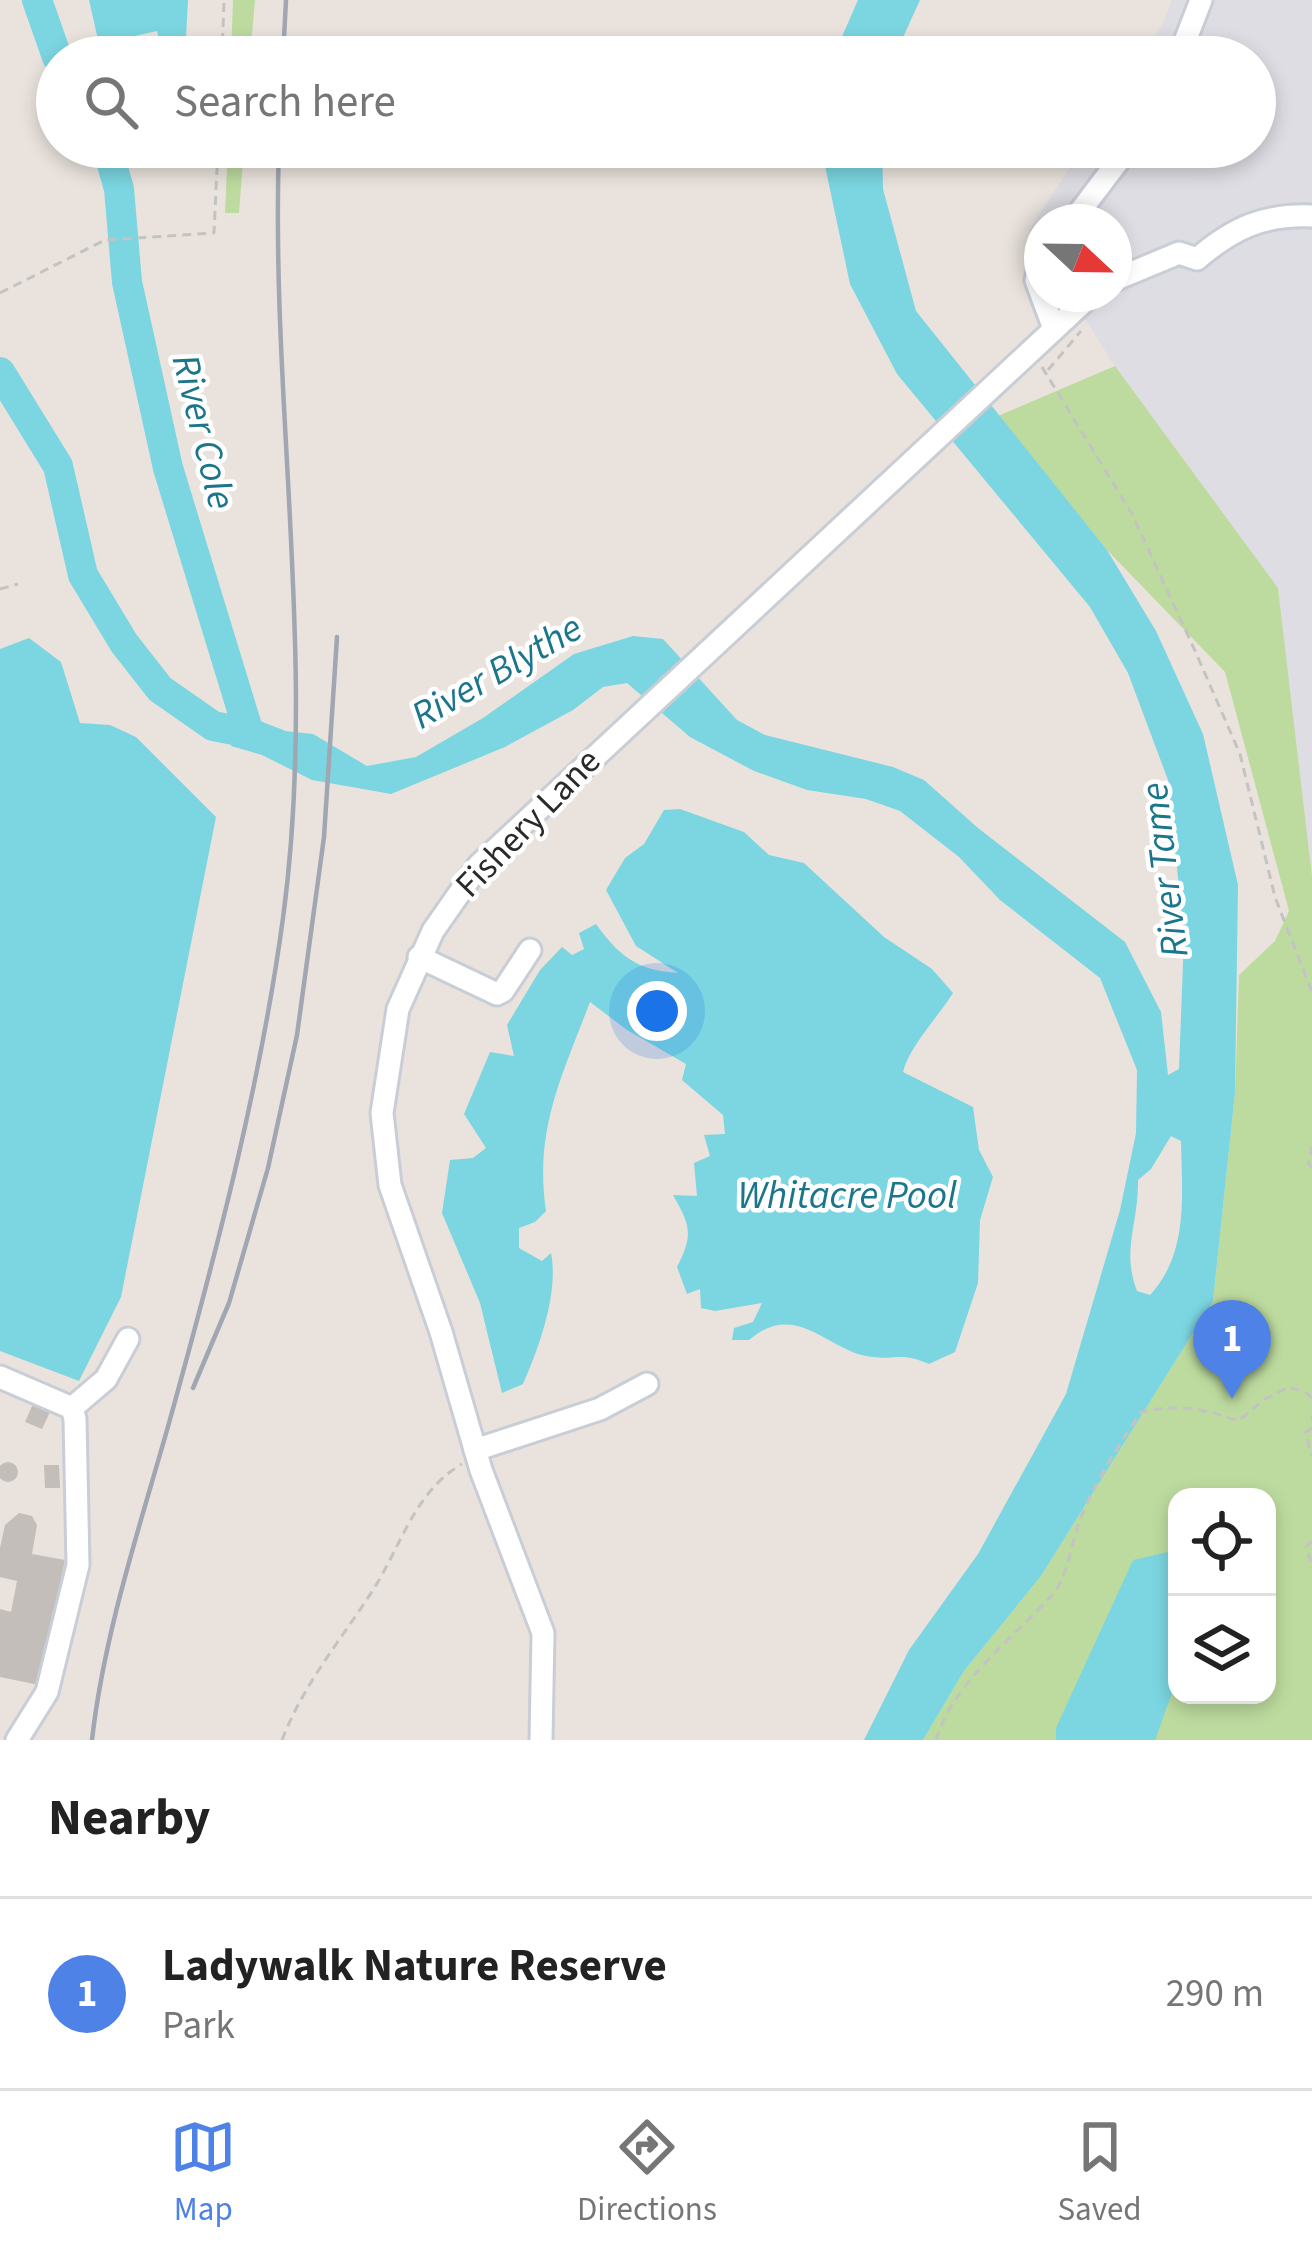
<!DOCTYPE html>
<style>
body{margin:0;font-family:"Source Sans 3",sans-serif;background:#f2f2f2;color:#222}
.controls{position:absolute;right:36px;bottom:36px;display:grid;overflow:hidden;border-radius:24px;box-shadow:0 6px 18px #0003}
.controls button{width:108px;height:108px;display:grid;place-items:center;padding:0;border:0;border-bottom:3px solid #e0e0e0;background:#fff;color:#222;font:60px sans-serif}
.compass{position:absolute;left:1024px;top:204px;width:108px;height:108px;border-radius:50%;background:#fff;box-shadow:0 6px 18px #0003;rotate:112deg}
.you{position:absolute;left:657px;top:1011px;width:42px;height:42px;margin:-30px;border:9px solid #fff;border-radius:50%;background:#1a73e8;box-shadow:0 0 0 18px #1a73e833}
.badge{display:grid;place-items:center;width:78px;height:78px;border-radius:50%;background:#4e82e6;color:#fff;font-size:39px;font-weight:700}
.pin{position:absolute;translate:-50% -99px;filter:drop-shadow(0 3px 6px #0008)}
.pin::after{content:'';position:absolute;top:63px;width:42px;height:36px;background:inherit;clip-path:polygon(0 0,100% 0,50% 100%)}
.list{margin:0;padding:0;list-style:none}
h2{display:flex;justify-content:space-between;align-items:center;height:156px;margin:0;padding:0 48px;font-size:51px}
h2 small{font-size:39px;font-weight:400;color:#767676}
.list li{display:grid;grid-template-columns:78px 1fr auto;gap:36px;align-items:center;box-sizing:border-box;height:192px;padding:0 48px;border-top:3px solid #e0e0e0}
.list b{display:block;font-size:45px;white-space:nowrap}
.list p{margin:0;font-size:39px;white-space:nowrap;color:#767676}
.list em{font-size:39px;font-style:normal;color:#767676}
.icon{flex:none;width:66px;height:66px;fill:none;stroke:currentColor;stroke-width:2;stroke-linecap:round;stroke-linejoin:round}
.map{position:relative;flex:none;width:1312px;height:1740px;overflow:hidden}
.search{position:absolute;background:#fff;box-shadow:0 6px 18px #0003;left:36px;right:36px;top:36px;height:132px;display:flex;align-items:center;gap:30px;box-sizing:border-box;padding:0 42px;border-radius:66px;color:#767676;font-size:45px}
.sheet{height:348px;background:#fff}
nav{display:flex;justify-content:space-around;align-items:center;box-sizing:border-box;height:168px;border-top:3px solid #e0e0e0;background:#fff;font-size:33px;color:#767676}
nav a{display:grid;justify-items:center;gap:6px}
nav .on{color:#4e82e6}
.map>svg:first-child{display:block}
.industrial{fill:#dedde3}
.green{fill:#bddb9f;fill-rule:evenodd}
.water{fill:#7bd6e1;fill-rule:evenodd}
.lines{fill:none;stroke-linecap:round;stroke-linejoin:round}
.river{stroke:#7bd6e1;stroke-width:30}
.building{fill:#c3beb9}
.minor-casing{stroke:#c9cdd6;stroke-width:27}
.path{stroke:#c3c3c3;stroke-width:3;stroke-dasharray:9 6;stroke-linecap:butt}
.minor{stroke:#fff;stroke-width:21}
.rail{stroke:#a0a6b2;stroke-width:4.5}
.labels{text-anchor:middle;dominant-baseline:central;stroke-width:9;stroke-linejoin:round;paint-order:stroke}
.street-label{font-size:36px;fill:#2a2a2a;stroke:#fff}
.water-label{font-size:39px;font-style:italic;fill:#1b768c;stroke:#fff}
</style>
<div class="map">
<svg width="1312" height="1740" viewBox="0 0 1312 1740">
<rect width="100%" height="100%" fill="#eae3dd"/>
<path class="industrial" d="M1172,0H1312V876L1278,588L1115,366L1069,294H1114V222H1042V250L1029,230L1083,147H1255V57H1141L1162,26Z"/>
<g class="green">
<path d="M233,0H255L250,57H231Z"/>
<path d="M228,147H244L239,213H225Z"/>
<path d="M1115,366L1278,588L1312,876V1740H923L964,1671L1041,1576L1213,1301L1235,1093L1239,975L1275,941L1289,911L1225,672L1107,550L998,416ZM1177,1497H1267V1695H1177Z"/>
</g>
<g class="water">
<path d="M89,0H188L185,57H163L157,31L121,39L101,53Z"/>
<path d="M858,0H920L894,57H833Z"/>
<path d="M821,147H882L883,189L916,311L1107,550L1156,631L1203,734L1238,885L1235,1093L1213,1301L1041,1576L964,1671L923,1740H864L909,1650L978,1554L1066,1394L1120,1210L1136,1133L1137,1070L1100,978L1000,900L959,857L900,811L866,799L807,790L754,771L690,737L627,683L603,687L573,710L505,747L391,794L312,780L262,755L231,746L250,714L275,730L313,734L367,766L416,757L483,718L574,654L633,636L663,639L737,720L765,735L893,767L924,780L978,828L1125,942L1161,1012L1168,1075L1179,1069L1184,936L1168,780L1128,673L1090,607L897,374L850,284ZM1171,1136L1181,1141C1182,1195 1189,1253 1150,1295L1137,1291C1121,1250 1139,1222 1138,1180L1151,1169Z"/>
<path d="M29,638L61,662L80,723L110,725L136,737L216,817L121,1297L79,1381L0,1351V649Z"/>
<path d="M680,809L744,832L769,855L804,863L884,937L932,969L953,993C938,1017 909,1047 903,1072L973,1107L979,1150L993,1177L980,1220L978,1283L955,1352L929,1364C900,1352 900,1360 873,1357C830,1354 797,1298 749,1340H732L734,1328L753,1322L762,1303L715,1311L701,1308L700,1289L687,1294L677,1267C694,1234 690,1225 673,1195L697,1196L694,1163L710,1156L704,1135L725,1134L723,1115L682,1080L686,1064L627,1030L590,1002C562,1076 534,1130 546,1211L535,1222L519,1228V1248L542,1261L551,1253C559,1292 539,1348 523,1384L502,1393L480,1303L442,1213L450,1160L473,1158L486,1148L464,1114L490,1052L514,1056L507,1025L540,970L562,947L572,955L584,949L579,933L596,924C620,957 637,970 678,973L636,946L606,890L625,858L644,844L664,810Z"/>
<path d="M1177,1550V1679L1155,1740H1056V1728L1133,1560Z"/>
</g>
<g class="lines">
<g class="river">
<path d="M37,0L57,57"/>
<path d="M99,147L111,161L119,189L127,282L168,468L249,733"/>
<path d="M0,372L58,466L83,575L124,643L160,689L213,726L249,733L278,744"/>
</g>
</g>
<g class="building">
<path d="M33,1404L50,1412L42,1429L25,1422Z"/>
<circle cx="8" cy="1472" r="10"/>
<path d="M44,1465H59L60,1488H45Z"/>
<path d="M19,1513L32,1516L37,1525L32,1554L65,1560L39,1685L0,1677V1609L11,1612L17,1581L0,1577V1548L5,1525Z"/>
</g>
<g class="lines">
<defs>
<g id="minor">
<path d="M1179,57L1201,0"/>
<path d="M1072,222L1129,147"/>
<path d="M1042,257L1036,280L1053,326"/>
<path d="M1114,280L1179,253L1197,259C1233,228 1264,214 1312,216"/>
<path d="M419,957L497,994L503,991L530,950"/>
<path d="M0,1377L72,1408L75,1419L78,1565L47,1692L17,1740"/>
<path d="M72,1408L106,1379L128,1339"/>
<path d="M475,1450L600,1409L647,1384"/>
<path d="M541,1740L543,1633L481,1470L441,1332L390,1185L382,1113L398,1009L433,931L479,865L1092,294"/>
</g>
</defs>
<use href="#minor" class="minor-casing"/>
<g class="path">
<path d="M222,57L224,0"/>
<path d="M0,293L105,240L214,233L218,147"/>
<path d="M1042,367L1132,514L1196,653L1240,754L1275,897L1312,992"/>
<path d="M1048,370L1081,331"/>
<path d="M0,589L18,584"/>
<path d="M1312,1146L1308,1164L1312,1167"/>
<path d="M1312,1416V1420"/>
<path d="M1312,1428L1305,1433L1312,1456"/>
<path d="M1312,1541L1306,1547L1312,1565"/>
<path d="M282,1740C304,1683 341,1640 373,1590C401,1546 415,1491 462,1464"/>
<path d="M936,1740C953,1682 1013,1639 1052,1595C1068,1577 1072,1540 1081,1517C1097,1479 1118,1446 1141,1412C1177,1404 1203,1408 1238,1421L1265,1399L1289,1387L1307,1393L1312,1399"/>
</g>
<use href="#minor" class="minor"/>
<g class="rail">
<path d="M283,57L286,0"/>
<path d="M193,1388L229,1303L268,1168L297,1035L324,837L337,637"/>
<path d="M92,1740C104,1633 140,1526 169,1423C215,1257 260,1088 283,918C318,659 270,405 279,147"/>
</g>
</g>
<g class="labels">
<g class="street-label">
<text transform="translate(528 823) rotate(-46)">Fishery Lane</text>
</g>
<g class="water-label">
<text transform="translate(203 432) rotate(76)">River Cole</text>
<text transform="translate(497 672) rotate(-30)">River Blythe</text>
<text transform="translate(1165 870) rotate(-97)">River Tame</text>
<text x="847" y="1196">Whitacre Pool</text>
</g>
</g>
</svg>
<div class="controls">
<button><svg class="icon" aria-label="locate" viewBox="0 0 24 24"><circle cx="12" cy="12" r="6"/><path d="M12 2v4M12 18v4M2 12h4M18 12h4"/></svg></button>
<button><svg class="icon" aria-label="layers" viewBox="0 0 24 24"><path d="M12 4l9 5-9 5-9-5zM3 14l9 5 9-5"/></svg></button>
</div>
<svg class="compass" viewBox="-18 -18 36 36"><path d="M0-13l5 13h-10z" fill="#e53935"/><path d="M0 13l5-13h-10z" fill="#767676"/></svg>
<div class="you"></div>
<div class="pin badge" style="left:1232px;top:1399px">1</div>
<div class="search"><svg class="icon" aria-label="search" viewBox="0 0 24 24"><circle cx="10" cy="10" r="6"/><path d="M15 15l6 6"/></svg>Search here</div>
</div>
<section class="sheet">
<h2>Nearby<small></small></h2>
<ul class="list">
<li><span class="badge">1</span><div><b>Ladywalk Nature Reserve</b><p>Park</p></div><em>290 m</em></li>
</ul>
</section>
<nav>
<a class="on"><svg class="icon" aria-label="map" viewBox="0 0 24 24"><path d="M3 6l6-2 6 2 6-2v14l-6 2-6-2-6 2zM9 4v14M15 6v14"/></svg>Map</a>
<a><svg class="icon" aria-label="directions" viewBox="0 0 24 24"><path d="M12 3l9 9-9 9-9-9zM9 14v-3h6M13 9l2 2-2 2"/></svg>Directions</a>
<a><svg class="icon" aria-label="saved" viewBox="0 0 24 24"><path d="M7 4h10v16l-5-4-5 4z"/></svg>Saved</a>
</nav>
